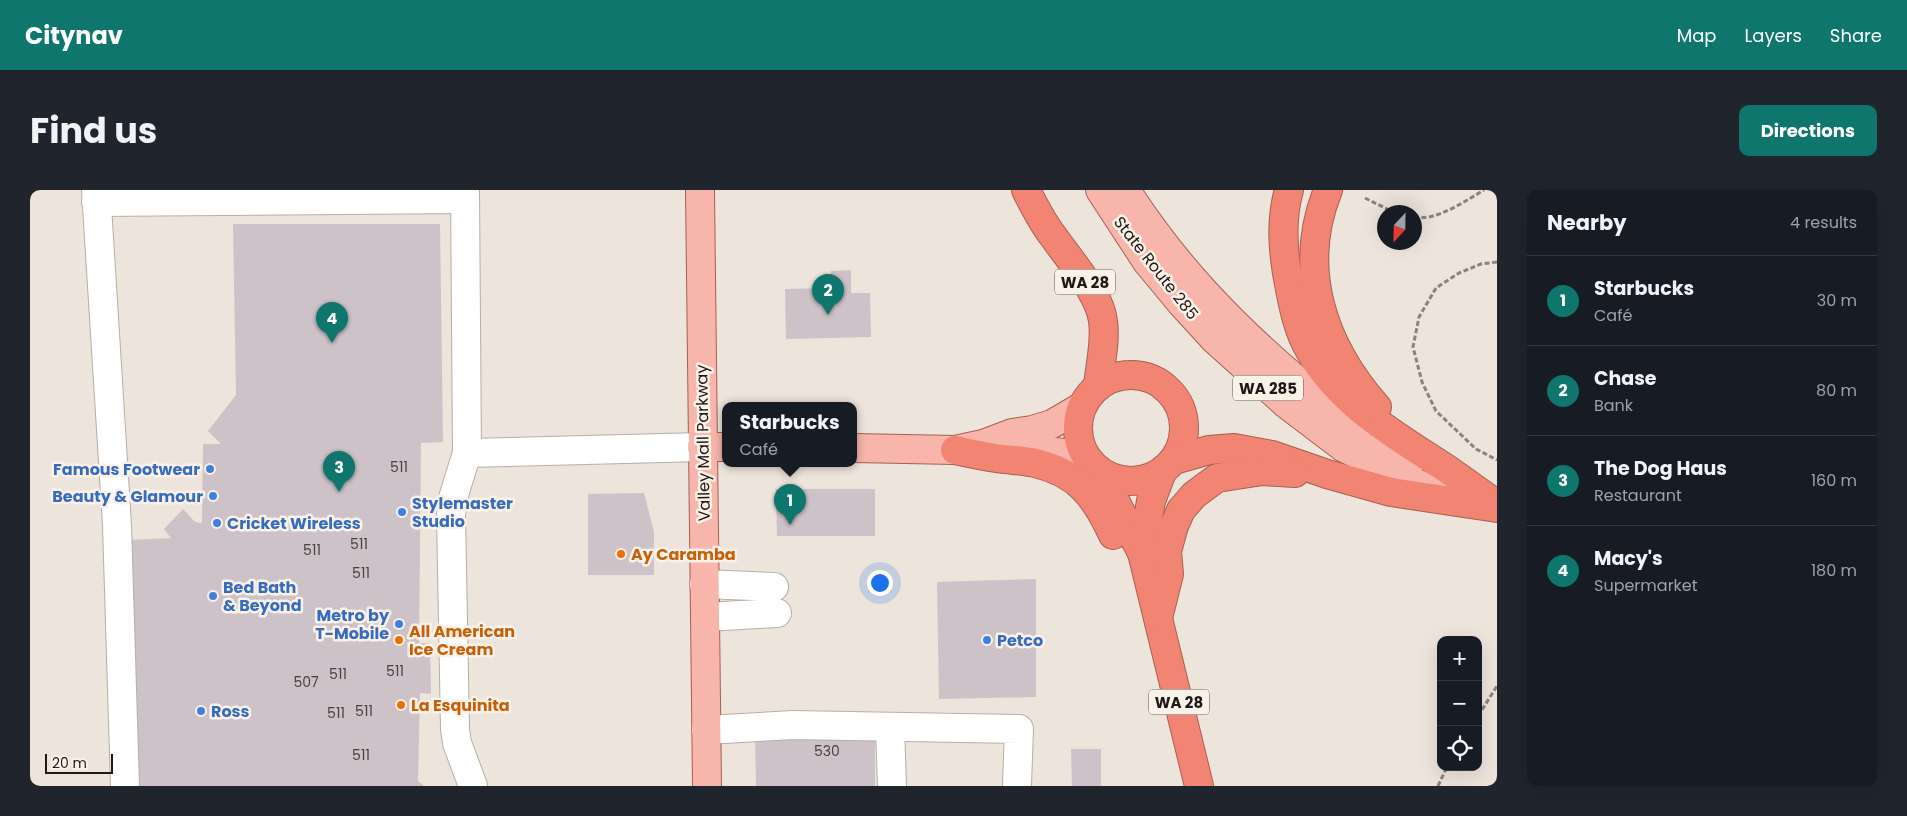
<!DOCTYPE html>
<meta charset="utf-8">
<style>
body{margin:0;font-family:Poppins,sans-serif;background:#20242c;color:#f1f3f6}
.controls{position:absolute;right:15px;bottom:15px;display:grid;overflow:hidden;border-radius:10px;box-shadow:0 5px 20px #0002}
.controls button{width:45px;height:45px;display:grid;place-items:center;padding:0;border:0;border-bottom:1px solid #363941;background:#171b24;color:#f1f3f6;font:25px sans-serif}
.compass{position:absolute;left:1347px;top:15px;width:45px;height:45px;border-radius:50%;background:#171b24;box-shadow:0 5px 20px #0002;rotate:202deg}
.scale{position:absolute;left:15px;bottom:12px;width:68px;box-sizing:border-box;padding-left:5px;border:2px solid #1c1916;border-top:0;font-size:14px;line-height:18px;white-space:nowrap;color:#1c1916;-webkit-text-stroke:4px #faf1e9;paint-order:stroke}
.you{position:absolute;left:849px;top:392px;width:18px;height:18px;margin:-12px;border:4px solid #fff;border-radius:50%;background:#1a73e8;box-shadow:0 0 0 8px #1a73e833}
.badge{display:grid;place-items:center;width:32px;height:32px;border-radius:50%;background:#0f766e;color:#fff;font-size:16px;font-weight:700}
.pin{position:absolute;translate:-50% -41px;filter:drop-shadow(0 1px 2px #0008)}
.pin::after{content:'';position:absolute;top:26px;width:18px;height:15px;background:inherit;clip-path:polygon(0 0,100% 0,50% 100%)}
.popup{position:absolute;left:692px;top:212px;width:135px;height:65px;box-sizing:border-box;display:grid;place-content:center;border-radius:10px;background:#171b24;filter:drop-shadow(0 1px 4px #0005);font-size:16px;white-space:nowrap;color:#9ea1a6}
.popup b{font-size:19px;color:#f1f3f6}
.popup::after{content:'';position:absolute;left:50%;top:100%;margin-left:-10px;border:10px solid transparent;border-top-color:#171b24}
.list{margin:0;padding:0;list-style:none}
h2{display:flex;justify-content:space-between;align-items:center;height:65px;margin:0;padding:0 20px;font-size:21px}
h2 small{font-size:16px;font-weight:400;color:#9ea1a6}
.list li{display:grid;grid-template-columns:32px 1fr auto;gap:15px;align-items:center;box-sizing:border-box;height:90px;padding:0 20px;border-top:1px solid #363941}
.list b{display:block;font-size:19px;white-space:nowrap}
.list p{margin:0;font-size:16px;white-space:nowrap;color:#9ea1a6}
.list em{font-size:16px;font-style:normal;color:#9ea1a6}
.icon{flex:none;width:28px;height:28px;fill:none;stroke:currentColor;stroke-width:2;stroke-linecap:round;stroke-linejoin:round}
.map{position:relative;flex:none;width:1467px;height:596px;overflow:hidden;border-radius:10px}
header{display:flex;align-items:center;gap:30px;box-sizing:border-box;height:70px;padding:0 25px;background:#0f766e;color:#fff}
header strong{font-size:24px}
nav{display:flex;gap:28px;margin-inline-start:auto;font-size:18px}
.intro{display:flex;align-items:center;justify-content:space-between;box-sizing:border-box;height:120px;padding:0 30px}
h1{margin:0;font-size:35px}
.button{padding:12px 22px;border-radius:10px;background:#0f766e;color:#fff;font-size:18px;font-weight:700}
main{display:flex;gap:30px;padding:0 30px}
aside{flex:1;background:#171b24;border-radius:10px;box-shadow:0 5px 20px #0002}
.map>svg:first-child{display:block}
.building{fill:#ccc2c8}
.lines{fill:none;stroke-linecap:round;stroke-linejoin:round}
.minor-casing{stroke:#b7aea6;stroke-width:30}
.major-casing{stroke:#a75f52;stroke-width:30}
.highway-casing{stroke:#a75f52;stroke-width:30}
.path{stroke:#8a847f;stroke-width:3;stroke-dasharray:5 2.5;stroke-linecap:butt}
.minor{stroke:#fff;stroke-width:28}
.major{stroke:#f7b5ab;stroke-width:28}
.highway{stroke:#f28473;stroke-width:28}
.shop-dot{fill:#3f7fe0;stroke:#faf1e9;stroke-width:2}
.food-dot{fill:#e8710a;stroke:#faf1e9;stroke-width:2}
.labels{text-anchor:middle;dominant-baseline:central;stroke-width:5;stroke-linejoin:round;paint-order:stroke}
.number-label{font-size:14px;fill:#484342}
.shield{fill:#faf1e9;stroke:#5f5a55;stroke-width:1}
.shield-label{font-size:15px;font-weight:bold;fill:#1c1916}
.street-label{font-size:16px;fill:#1c1916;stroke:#faf1e9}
.shop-label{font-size:16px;font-weight:bold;fill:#366cbe;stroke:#faf1e9;text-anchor:start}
.food-label{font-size:16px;font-weight:bold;fill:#c56008;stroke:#faf1e9;text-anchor:start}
</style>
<header>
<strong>Citynav</strong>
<nav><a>Map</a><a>Layers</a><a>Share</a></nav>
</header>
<div class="intro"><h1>Find us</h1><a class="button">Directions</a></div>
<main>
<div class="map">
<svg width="1467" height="596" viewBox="0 0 1467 596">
<rect width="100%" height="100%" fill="#ede4dc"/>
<g class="building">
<path d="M203,34H410L413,252L391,253L389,453H400L401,504L390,503L388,591L394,596H104L99,350L141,348L134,339L153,319L165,332L172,333L173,254H191L178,241L206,205Z"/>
<path d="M821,80V103H840L841,147L756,149L755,99L801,98V81Z"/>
<path d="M746,299H845V346H747Z"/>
<path d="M614,303L624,342V385H558V304Z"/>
<path d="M1006,389V507L909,509L907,392Z"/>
<path d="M845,544V596H726L725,545Z"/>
<path d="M1041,559H1071V596H1042Z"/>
</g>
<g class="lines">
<defs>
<g id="minor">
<path d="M66,0L87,335L95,596"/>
<path d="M435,0L437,263L423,308L421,325L425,539L427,553L443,596"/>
<path d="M66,12L435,9"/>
<path d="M437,263L672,257"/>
<path d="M674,394L744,397"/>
<path d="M675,427L747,423"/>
<path d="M860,537L862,596"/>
<path d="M676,540L763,535L989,539L987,596"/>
</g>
<g id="major">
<path d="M670,0L677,596"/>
<path d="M1070,0L1117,72L1151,113L1184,149L1256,214L1314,258L1401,300L1417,305"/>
<path d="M1096,0C1144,75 1201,134 1269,192C1288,207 1306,224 1326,237C1344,249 1363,259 1382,270"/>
<path d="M969,255L1033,263L1059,271"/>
<path d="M672,257H696"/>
<path d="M824,258L925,260L953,254L982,243L1002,240L1022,234L1051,217"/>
</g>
<g id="highway">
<path d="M996,0C1004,16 1012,32 1023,46C1039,69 1070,104 1073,131C1076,152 1070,175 1068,196"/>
<path d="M1259,0C1250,31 1253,63 1259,94C1263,116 1268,140 1279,159C1309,214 1367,246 1417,279C1434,291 1451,303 1467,315"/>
<path d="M1298,0C1266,79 1293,156 1347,217"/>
<circle cx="1101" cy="238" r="53"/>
<path d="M925,260C939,263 952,266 966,268C979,270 992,270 1005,273C1048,283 1065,306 1083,345"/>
<path d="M1144,270L1179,260L1204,258L1242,265L1297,284L1361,302L1467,318"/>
<path d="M1076,286L1083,307L1112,363L1169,596"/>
<path d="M1112,363L1121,311L1132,282"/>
<path d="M1129,424L1139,384L1137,361L1144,336L1151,320L1164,305L1187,288L1232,281L1265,283"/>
</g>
</defs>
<use href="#minor" class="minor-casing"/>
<use href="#major" class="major-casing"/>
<use href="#highway" class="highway-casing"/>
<g class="path">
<path d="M1335,8L1359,20L1368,22"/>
<path d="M1384,27C1405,32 1437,10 1454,0"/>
<path d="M1467,72L1451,74L1429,83L1406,98L1389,127L1383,157L1392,192L1406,221L1446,259L1467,270"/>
<path d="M1448,526L1467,496"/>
<path d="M1408,596L1417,577"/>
</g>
<use href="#minor" class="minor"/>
<use href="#major" class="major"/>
<use href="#highway" class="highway"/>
</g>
<g class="shop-dot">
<circle cx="180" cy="279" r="5"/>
<circle cx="183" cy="306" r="5"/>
<circle cx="372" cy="322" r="5"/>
<circle cx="187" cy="333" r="5"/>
<circle cx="183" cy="406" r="5"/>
<circle cx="369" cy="434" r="5"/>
<circle cx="957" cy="450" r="5"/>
<circle cx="171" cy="521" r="5"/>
</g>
<g class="food-dot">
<circle cx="591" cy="364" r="5"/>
<circle cx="369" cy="450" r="5"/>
<circle cx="371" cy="515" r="5"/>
</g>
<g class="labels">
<g class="number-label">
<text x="369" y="277">511</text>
<text x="329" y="354">511</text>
<text x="282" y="360">511</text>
<text x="331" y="383">511</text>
<text x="365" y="481">511</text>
<text x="308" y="484">511</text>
<text x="276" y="492">507</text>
<text x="334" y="521">511</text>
<text x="306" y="523">511</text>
<text x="797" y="561">530</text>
<text x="331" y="565">511</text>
</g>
<g class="shield">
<rect x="1025" y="79.5" width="60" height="25" rx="4"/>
<rect x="1203" y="185.5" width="70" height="25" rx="4"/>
<rect x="1119" y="499.5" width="60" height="25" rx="4"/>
</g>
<g class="shield-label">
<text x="1055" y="92">WA 28</text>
<text x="1238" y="198">WA 285</text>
<text x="1149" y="512">WA 28</text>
</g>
<g class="street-label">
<text transform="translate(1126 78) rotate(52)">State Route 285</text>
<text transform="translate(673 253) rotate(-91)">Valley Mall Parkway</text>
</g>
<g class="shop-label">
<text x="170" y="279" text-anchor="end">Famous Footwear</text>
<text x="173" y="306" text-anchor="end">Beauty &amp; Glamour</text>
<text x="382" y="313">Stylemaster<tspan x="382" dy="18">Studio</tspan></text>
<text x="197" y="333">Cricket Wireless</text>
<text x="193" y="397">Bed Bath<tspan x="193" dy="18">&amp; Beyond</tspan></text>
<text x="359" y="425" text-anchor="end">Metro by<tspan x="359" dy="18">T-Mobile</tspan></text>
<text x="967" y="450">Petco</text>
<text x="181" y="521">Ross</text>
</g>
<g class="food-label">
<text x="601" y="364">Ay Caramba</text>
<text x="379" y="441">All American<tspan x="379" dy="18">Ice Cream</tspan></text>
<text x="381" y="515">La Esquinita</text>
</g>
</g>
</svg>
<div class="controls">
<button>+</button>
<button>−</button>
<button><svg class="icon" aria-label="locate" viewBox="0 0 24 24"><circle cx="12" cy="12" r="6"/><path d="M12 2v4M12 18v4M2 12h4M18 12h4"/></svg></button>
</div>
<svg class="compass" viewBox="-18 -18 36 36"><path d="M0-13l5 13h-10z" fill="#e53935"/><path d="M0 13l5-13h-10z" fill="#9ea1a6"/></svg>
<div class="scale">20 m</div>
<div class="you"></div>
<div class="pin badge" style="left:760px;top:335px">1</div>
<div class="popup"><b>Starbucks</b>Café</div>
<div class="pin badge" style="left:798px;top:125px">2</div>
<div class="pin badge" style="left:309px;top:302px">3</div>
<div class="pin badge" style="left:302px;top:153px">4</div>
</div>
<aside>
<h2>Nearby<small>4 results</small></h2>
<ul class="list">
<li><span class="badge">1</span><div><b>Starbucks</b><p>Café</p></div><em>30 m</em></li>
<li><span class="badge">2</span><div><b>Chase</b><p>Bank</p></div><em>80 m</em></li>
<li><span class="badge">3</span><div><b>The Dog Haus</b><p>Restaurant</p></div><em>160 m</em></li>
<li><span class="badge">4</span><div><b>Macy's</b><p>Supermarket</p></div><em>180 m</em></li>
</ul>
</aside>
</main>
